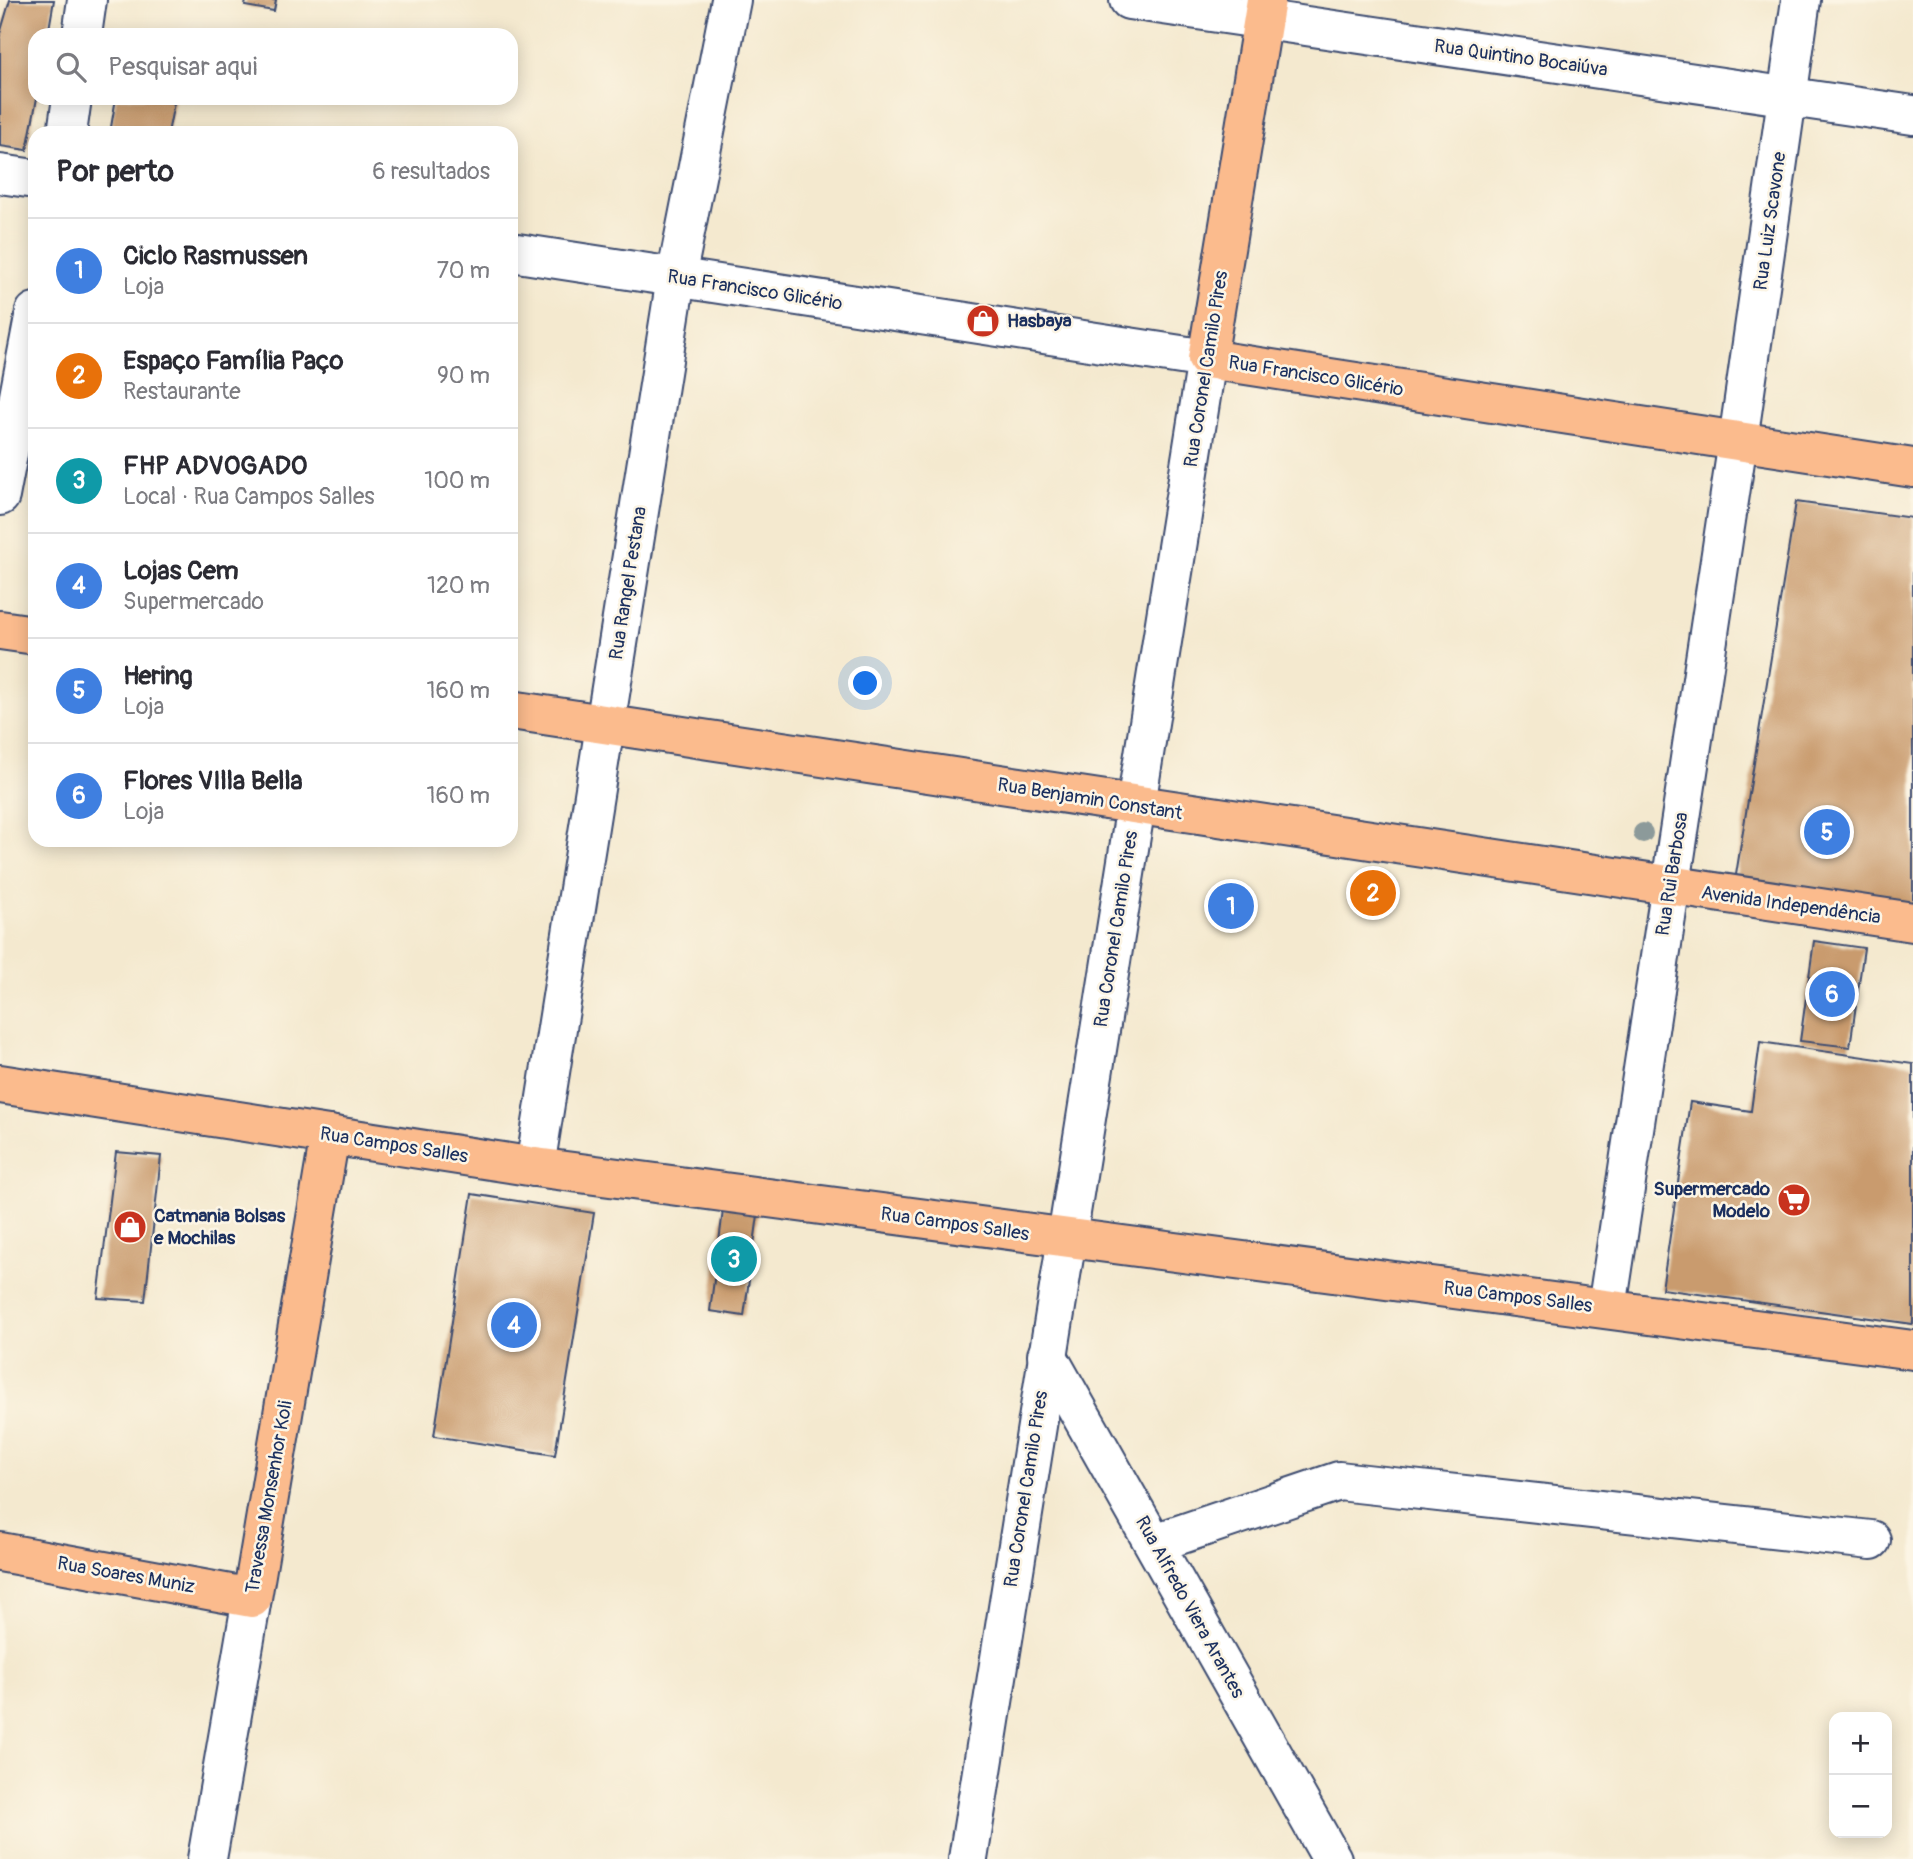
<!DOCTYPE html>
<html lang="pt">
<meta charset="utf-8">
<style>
body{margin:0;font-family:Pangolin,sans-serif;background:#f7f7f7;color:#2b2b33}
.controls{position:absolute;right:21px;bottom:21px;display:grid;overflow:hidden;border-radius:14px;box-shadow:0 4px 18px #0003}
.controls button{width:63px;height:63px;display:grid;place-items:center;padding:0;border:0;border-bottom:2px solid #e1e1e2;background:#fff;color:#2b2b33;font:35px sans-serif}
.you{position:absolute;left:866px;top:684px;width:24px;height:24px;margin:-18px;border:5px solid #fff;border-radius:50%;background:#1a73e8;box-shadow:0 0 0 10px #1a73e833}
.badge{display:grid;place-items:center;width:46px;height:46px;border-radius:50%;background:#c8321e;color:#fff;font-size:23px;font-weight:700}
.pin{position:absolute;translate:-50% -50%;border:4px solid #fff;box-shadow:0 2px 7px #0006}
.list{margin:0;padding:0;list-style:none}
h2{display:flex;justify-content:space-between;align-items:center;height:91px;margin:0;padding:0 28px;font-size:30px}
h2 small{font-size:23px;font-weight:400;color:#7c7c81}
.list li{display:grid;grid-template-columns:46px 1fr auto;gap:21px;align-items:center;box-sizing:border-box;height:105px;padding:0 28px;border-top:2px solid #e1e1e2}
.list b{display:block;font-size:26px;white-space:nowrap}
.list p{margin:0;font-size:23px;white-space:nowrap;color:#7c7c81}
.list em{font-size:23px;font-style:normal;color:#7c7c81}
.icon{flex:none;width:38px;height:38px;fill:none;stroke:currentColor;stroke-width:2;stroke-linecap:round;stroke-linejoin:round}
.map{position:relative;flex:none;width:1913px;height:1859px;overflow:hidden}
.search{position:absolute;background:#fff;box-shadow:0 4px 18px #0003;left:28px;top:28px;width:490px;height:77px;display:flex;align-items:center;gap:18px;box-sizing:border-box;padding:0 24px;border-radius:21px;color:#7c7c81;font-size:26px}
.panel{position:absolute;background:#fff;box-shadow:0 4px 18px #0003;left:28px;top:126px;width:490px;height:721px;border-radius:21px}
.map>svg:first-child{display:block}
.building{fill:#c99b6e}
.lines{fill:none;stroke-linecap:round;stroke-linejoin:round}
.minor-casing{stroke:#3c4b6f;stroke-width:42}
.major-casing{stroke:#3c4b6f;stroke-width:42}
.minor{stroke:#fff;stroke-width:38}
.major{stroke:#fbbb8d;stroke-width:38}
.tree{fill:#8c9a9a}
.labels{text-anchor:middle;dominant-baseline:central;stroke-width:5;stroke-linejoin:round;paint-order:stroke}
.street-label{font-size:19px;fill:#1b2f5e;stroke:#fcf5e5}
.poi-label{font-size:19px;font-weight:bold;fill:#1b2f5e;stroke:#fcf5e5;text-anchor:start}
</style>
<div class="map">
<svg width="1913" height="1859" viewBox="0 0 1913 1859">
<rect width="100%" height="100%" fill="#fcf5e5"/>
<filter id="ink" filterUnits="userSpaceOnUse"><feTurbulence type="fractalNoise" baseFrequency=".0143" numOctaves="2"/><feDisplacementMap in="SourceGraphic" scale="14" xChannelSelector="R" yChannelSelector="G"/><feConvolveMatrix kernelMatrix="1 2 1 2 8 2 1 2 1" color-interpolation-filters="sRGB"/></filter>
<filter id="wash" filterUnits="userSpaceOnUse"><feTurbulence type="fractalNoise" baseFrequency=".00686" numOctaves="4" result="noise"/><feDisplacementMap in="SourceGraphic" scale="28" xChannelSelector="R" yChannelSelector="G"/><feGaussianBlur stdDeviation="1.57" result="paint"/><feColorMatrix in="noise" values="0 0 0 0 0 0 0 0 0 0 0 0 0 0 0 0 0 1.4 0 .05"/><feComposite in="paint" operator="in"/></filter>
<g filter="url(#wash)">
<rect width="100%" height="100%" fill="#f4e9cf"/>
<g id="blocks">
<g class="building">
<path d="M10,0H54L48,35H35L37,98L27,150L0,146V34Z"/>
<path d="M246,0H276L274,11L245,6Z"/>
<path d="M116,98H175L168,133H110Z"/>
<path d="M1796,502L1913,518V909L1735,881Z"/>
<path d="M1814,941L1864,948L1850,1047L1800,1041Z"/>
<path d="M1760,1042L1913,1064V1324L1662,1289L1690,1102L1751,1111Z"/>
<path d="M116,1152L161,1156L145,1301L98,1298Z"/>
<path d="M472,1194L594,1213L555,1455L434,1436Z"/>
<path d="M724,1203L759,1208L744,1316L710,1311Z"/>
</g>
</g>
</g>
<g filter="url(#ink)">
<use href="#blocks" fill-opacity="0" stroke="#3c4b6f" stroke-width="2"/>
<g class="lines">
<defs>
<g id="minor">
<path d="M1129,0L1913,115"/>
<path d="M82,35L87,0"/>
<path d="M67,133L72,98"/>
<path d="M0,174L35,179"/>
<path d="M511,252L1207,359L968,1859"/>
<path d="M0,496L35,312"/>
<path d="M535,1167L676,278L731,0"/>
<path d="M1607,1308L1738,441L1801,0"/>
<path d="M1047,1355L1332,1859"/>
<path d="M1155,1543L1339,1481L1871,1540"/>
<path d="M207,1859L252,1598"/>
</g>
<g id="major">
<path d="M1266,0L1207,359L1913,468"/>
<path d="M0,630L35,635"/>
<path d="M511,710L1913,922"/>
<path d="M0,1084L535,1167L1913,1350"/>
<path d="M0,1552L252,1598L330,1135"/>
</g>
</defs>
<use href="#minor" class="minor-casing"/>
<use href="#major" class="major-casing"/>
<use href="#minor" class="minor"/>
<use href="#major" class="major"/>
</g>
<circle class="tree" cx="1643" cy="833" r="10"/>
</g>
<defs>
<symbol id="shop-disc" viewBox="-11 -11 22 22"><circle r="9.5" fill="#c8321e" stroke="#fcf5e5"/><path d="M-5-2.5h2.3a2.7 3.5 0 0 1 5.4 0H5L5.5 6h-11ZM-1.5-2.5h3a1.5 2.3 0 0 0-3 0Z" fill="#fff"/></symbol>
<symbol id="supermarket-disc" viewBox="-11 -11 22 22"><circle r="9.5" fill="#c8321e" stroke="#fcf5e5"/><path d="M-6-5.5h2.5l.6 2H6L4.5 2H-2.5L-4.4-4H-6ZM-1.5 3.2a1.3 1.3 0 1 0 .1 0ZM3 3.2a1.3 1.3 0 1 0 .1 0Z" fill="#fff"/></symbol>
</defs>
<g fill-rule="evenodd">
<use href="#shop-disc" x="964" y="302" width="38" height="38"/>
<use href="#supermarket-disc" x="1775" y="1181" width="38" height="38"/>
<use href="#shop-disc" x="111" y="1208" width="38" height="38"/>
</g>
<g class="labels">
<g class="street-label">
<text transform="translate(1521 58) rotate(8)">Rua Quintino Bocaiúva</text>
<text transform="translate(1770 221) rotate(-82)">Rua Luiz Scavone</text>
<text transform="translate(755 290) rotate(9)">Rua Francisco Glicério</text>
<text transform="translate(1206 369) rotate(-81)">Rua Coronel Camilo Pires</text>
<text transform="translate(1316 376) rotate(9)">Rua Francisco Glicério</text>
<text transform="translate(628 583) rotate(-81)">Rua Rangel Pestana</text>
<text transform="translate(1090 799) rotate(9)">Rua Benjamin Constant</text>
<text transform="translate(1672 874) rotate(-81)">Rua Rui Barbosa</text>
<text transform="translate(1791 905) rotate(8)">Avenida Independência</text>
<text transform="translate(1116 929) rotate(-81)">Rua Coronel Camilo Pires</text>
<text transform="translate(394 1145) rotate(9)">Rua Campos Salles</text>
<text transform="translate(955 1224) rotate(8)">Rua Campos Salles</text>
<text transform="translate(1518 1297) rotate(7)">Rua Campos Salles</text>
<text transform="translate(1026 1489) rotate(-81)">Rua Coronel Camilo Pires</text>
<text transform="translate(269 1497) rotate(-80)">Travessa Monsenhor Koli</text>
<text transform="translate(126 1575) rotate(10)">Rua Soares Muniz</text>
<text transform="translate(1190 1607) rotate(61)">Rua Alfredo Viera Arantes</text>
</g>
<g class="poi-label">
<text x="1007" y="321">Hasbaya</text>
<text x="1770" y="1189" text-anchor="end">Supermercado<tspan x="1770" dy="22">Modelo</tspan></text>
<text x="154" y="1216">Catmania Bolsas<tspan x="154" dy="22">e Mochilas</tspan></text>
</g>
</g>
</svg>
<div class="controls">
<button>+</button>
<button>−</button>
</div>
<div class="you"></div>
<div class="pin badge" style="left:1231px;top:906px;background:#3f7fe0">1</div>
<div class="pin badge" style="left:1373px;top:893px;background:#e8710a">2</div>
<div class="pin badge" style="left:734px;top:1259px;background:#0f9aa8">3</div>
<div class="pin badge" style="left:514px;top:1325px;background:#3f7fe0">4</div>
<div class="pin badge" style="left:1827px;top:832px;background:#3f7fe0">5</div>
<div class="pin badge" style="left:1832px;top:994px;background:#3f7fe0">6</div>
<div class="search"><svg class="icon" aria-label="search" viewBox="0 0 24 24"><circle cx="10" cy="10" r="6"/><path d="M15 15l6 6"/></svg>Pesquisar aqui</div>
<section class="panel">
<h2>Por perto<small>6 resultados</small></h2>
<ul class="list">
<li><span class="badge" style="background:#3f7fe0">1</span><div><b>Ciclo Rasmussen</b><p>Loja</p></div><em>70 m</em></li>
<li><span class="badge" style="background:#e8710a">2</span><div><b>Espaço Família Paço</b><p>Restaurante</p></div><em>90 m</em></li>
<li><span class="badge" style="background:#0f9aa8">3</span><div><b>FHP ADVOGADO</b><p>Local · Rua Campos Salles</p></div><em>100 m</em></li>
<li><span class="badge" style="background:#3f7fe0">4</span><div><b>Lojas Cem</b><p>Supermercado</p></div><em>120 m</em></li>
<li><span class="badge" style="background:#3f7fe0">5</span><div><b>Hering</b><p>Loja</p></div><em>160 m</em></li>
<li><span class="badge" style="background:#3f7fe0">6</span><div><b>Flores VIlla Bella</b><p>Loja</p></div><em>160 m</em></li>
</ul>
</section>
</div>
